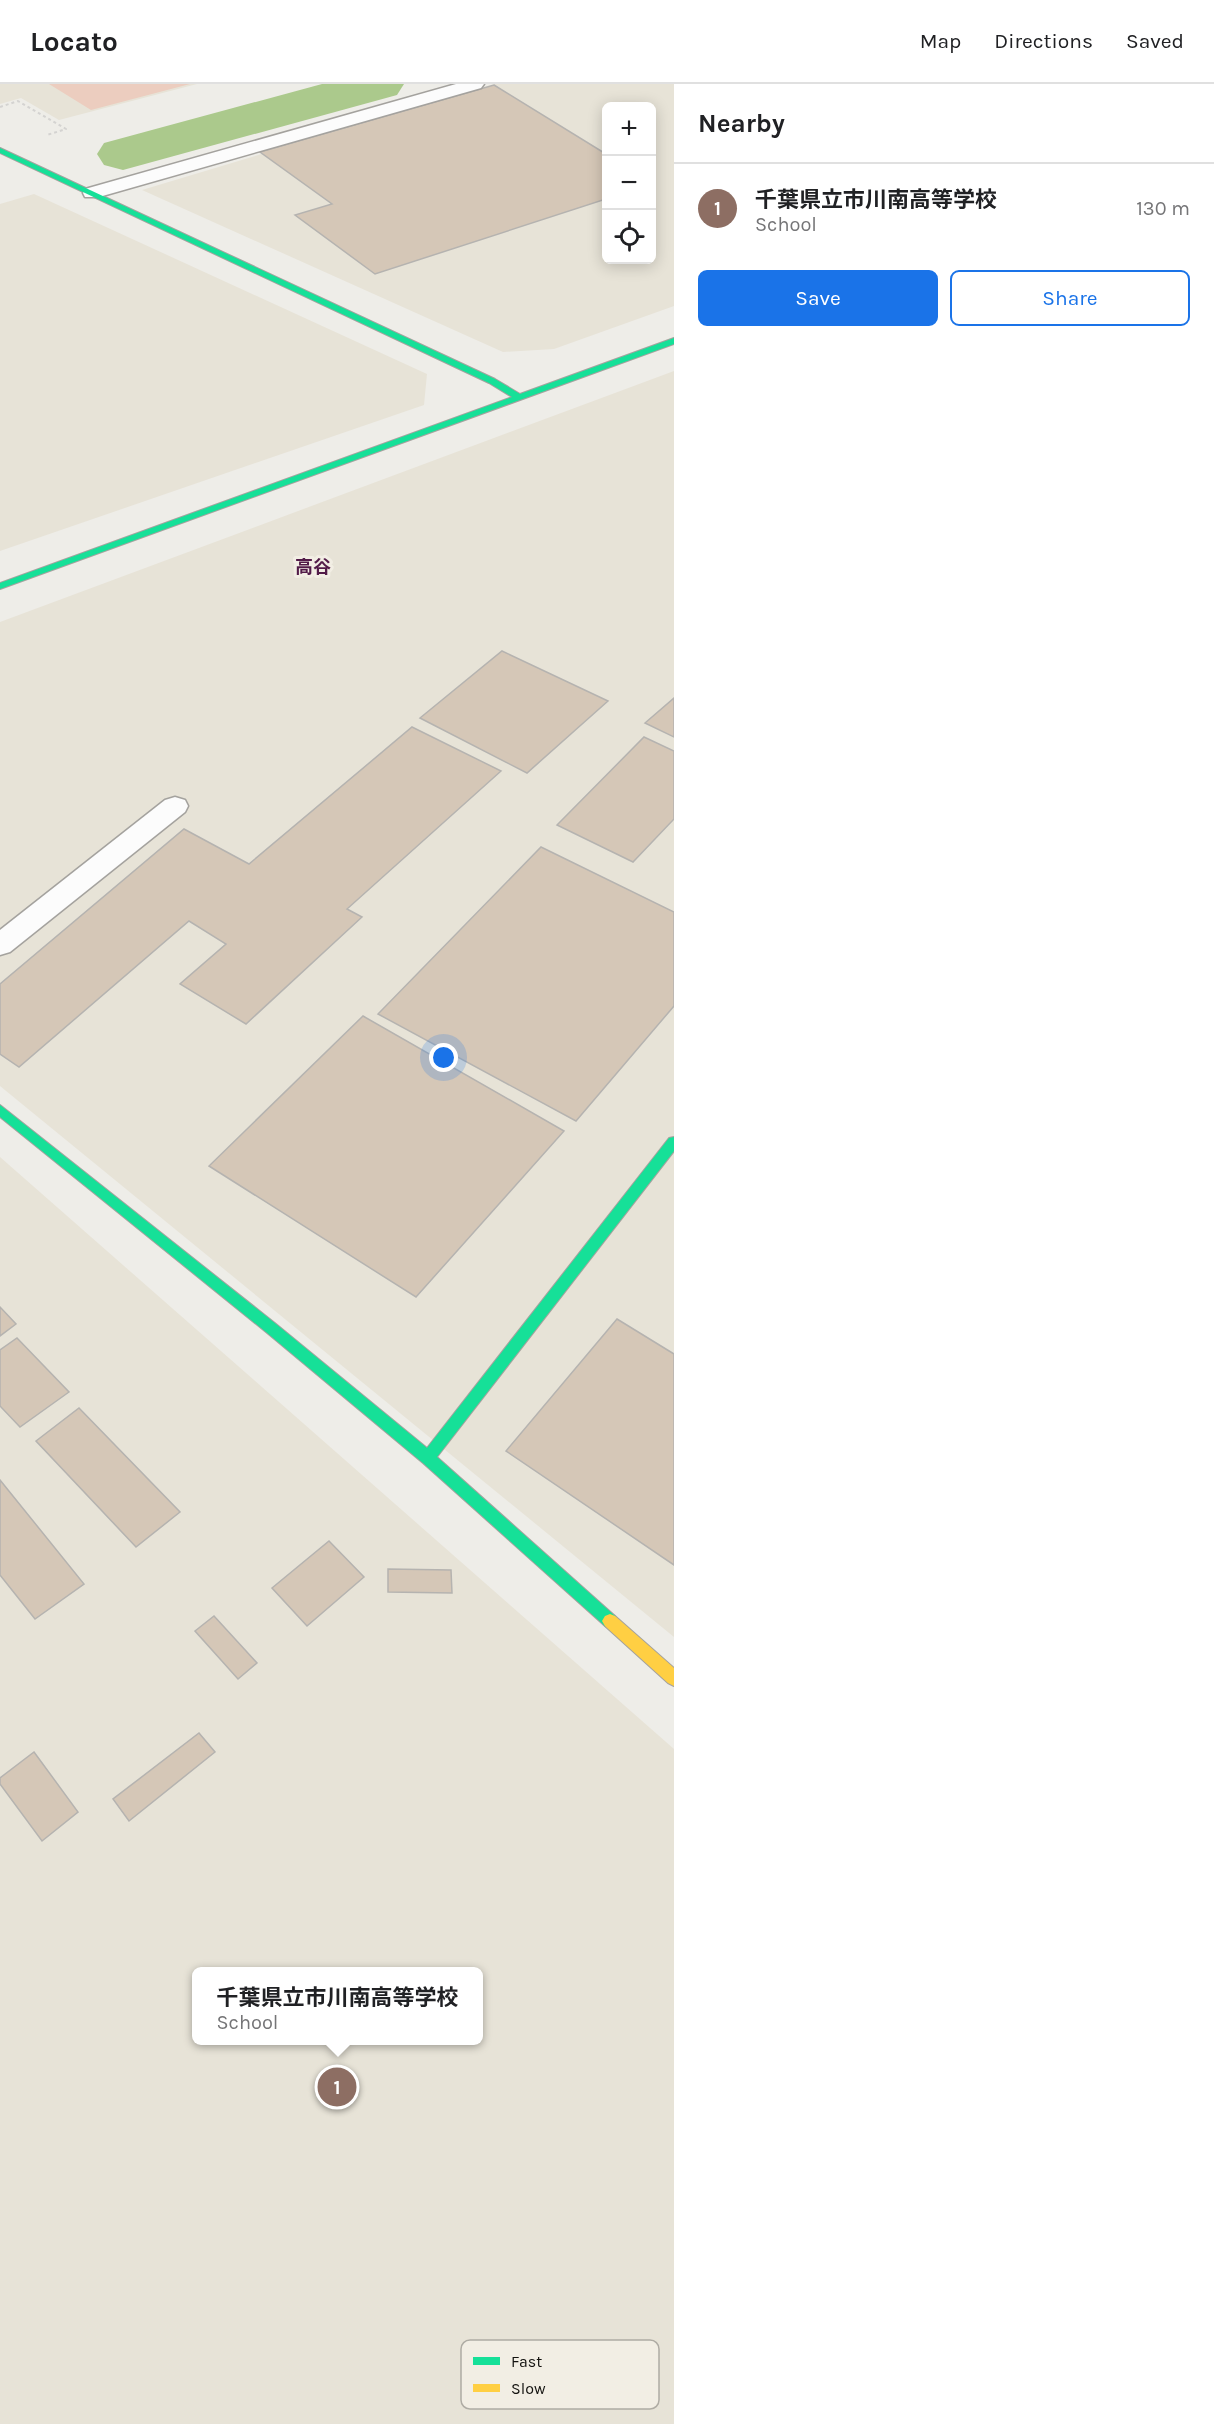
<!DOCTYPE html>
<meta charset="utf-8">
<style>
body{margin:0;font-family:Karla,"Noto Sans JP",sans-serif;background:#f2f2f2;color:#202124}
.controls{position:absolute;right:18px;top:18px;display:grid;overflow:hidden;border-radius:9px;box-shadow:0 3px 15px #0003}
.controls button{width:54px;height:54px;display:grid;place-items:center;padding:0;border:0;border-bottom:2px solid #e0e0e0;background:#fff;color:#202124;font:30px sans-serif}
.you{position:absolute;left:444px;top:974px;width:21px;height:21px;margin:-15px;border:4px solid #fff;border-radius:50%;background:#1a73e8;box-shadow:0 0 0 9px #1a73e833}
.badge{display:grid;place-items:center;width:39px;height:39px;border-radius:50%;background:#1a73e8;color:#fff;font-size:20px;font-weight:700}
.pin{position:absolute;translate:-50% -50%;border:3px solid #fff;box-shadow:0 2px 6px #0006}
.popup{position:absolute;left:192px;top:1883px;width:291px;height:78px;box-sizing:border-box;display:grid;place-content:center;border-radius:9px;background:#fff;filter:drop-shadow(0 2px 4px #0005);font-size:20px;white-space:nowrap;color:#757577}
.popup b{font-size:22px;color:#202124}
.popup::after{content:'';position:absolute;left:50%;top:100%;margin-left:-12px;border:12px solid transparent;border-top-color:#fff}
.list{margin:0;padding:0;list-style:none}
h2{display:flex;justify-content:space-between;align-items:center;height:78px;margin:0;padding:0 24px;font-size:26px}
h2 small{font-size:20px;font-weight:400;color:#757577}
.list li{display:grid;grid-template-columns:39px 1fr auto;gap:18px;align-items:center;box-sizing:border-box;height:90px;padding:0 24px;border-top:2px solid #e0e0e0}
.list b{display:block;font-size:22px;white-space:nowrap}
.list p{margin:0;font-size:20px;white-space:nowrap;color:#757577}
.list em{font-size:20px;font-style:normal;color:#757577}
.actions{display:flex;gap:12px;padding:18px 24px}
.actions a{flex:1;padding:14px 0;border:2px solid #1a73e8;border-radius:9px;text-align:center;font-size:21px;color:#1a73e8}
.actions .main{background:#1a73e8;color:#fff}
.icon{flex:none;width:33px;height:33px;fill:none;stroke:currentColor;stroke-width:2;stroke-linecap:round;stroke-linejoin:round}
.map{position:relative;flex:none;width:674px;height:2340px;overflow:hidden}
header{display:flex;align-items:center;gap:36px;box-sizing:border-box;height:84px;padding:0 30px;background:#fff;border-bottom:2px solid #e0e0e0}
header strong{font-size:28px}
nav{display:flex;gap:33px;margin-inline-start:auto;font-size:21px}
main{display:flex}
aside{flex:1;background:#fff}
.map>svg:first-child{display:block}
.built{fill:#e7e3d7;fill-rule:evenodd}
.green{fill:#eccdbf}
.lines{fill:none;stroke-linecap:round;stroke-linejoin:round}
.river{fill:#abc98c;fill-rule:evenodd}
.building{fill:#d5c7b7;stroke:#b5b3b0;stroke-width:1.5}
.street-casing{stroke:#a4a29e;stroke-width:3}
.fast-casing{stroke:#a4a29e;stroke-width:2}
.slow-casing{stroke:#a4a29e;stroke-width:2}
.path{stroke:#d4d3d1;stroke-width:2;stroke-dasharray:3 3;stroke-linecap:butt}
.street{fill:#fcfcfc;fill-rule:evenodd}
.fast{fill:#16e098;fill-rule:evenodd}
.slow{fill:#ffcf43;fill-rule:evenodd}
.labels{text-anchor:middle;dominant-baseline:central;stroke-width:6;stroke-linejoin:round;paint-order:stroke}
.far-neighbourhood-label{font-size:18px;font-weight:bold;fill:#521b48;stroke:#f2eee4}
.key{fill:#f2eee4;stroke:#afaca4;stroke-width:1.5}
.key-label{font-size:16px;fill:#13120f}
</style>
<header>
<strong>Locato</strong>
<nav><a>Map</a><a>Directions</a><a>Saved</a></nav>
</header>
<main>
<div class="map">
<svg width="674" height="2340" viewBox="0 0 674 2340">
<rect width="100%" height="100%" fill="#eeede8"/>
<g class="built">
<path d="M0,0H197L59,36L21,14L0,20Z"/>
<path d="M494,0H674V222L554,265L503,268L142,106ZM606,22H652V176H606Z"/>
<path d="M34,110L427,290L424,321L0,467V120Z"/>
<path d="M674,287V1553L0,1002V538Z"/>
<path d="M0,1073L674,1665V2340H0ZM196,1888H478V1956H196Z"/>
</g>
<path class="green" d="M49,0H190L91,26Z"/>
<g class="lines">
<path class="river" d="M322,0H404L397,11L123,86L104,81L97,70L104,59Z"/>
</g>
<g class="building">
<path d="M494,1L606,70V115L375,190L295,131L332,120L260,68Z"/>
<path d="M502,567L608,617L527,689L420,634Z"/>
<path d="M674,614V653L645,639Z"/>
<path d="M412,643L501,687L347,825L362,833L246,940L180,900L226,860L189,837L19,983L0,970V900L184,745L249,780Z"/>
<path d="M644,653L674,667V735L633,778L557,741Z"/>
<path d="M541,763L674,828V922L576,1037L378,930Z"/>
<path d="M363,932L564,1047L416,1213L209,1082Z"/>
<path d="M0,1223L16,1240L0,1252Z"/>
<path d="M617,1235L674,1270V1481L506,1367Z"/>
<path d="M17,1254L69,1308L20,1343L0,1322V1266Z"/>
<path d="M79,1324L180,1428L136,1463L36,1357Z"/>
<path d="M0,1396L84,1500L35,1535L0,1491Z"/>
<path d="M329,1457L364,1493L307,1542L272,1504Z"/>
<path d="M388,1485L451,1486L452,1509L388,1508Z"/>
<path d="M214,1532L257,1579L238,1595L195,1547Z"/>
<path d="M199,1649L215,1668L129,1737L113,1715Z"/>
<path d="M34,1668L78,1728L42,1757L0,1700V1694Z"/>
</g>
<g class="lines">
<defs>
<g id="street">
<path d="M456,0H484L481,4L99,113H85L83,109L85,105Z"/>
<path d="M175,713L185,716L188,722L185,728L10,868L0,871V846L165,716Z"/>
</g>
<g id="fast">
<path d="M0,64L495,295L520,310L674,254V260L0,505V499L512,313L489,299L0,69Z"/>
<path d="M0,1021L276,1240L427,1364L669,1054L674,1053V1067L437,1373L615,1532L618,1537L615,1542L610,1544L605,1542L423,1379L266,1248L0,1033Z"/>
</g>
<path id="slow" d="M610,1530L615,1532L674,1584V1602L668,1599L605,1542L602,1537L605,1532Z"/>
</defs>
<use href="#street" class="street-casing"/>
<use href="#fast" class="fast-casing"/>
<use href="#slow" class="slow-casing"/>
<path class="path" d="M0,23L18,17L66,45L47,51"/>
<use href="#street" class="street"/>
<use href="#fast" class="fast"/>
<use href="#slow" class="slow"/>
</g>
<g class="labels">
<g class="far-neighbourhood-label">
<text x="313" y="483">高谷</text>
</g>
</g>
<rect x="461" y="2256" width="198" height="69" rx="9" class="key"/>
<rect x="473" y="2273" width="27" height="8" fill="#16e098"/>
<rect x="473" y="2300" width="27" height="8" fill="#ffcf43"/>
<g class="key-label">
<text x="511" y="2283">Fast</text>
<text x="511" y="2310">Slow</text>
</g>
</svg>
<div class="controls">
<button>+</button>
<button>−</button>
<button><svg class="icon" aria-label="locate" viewBox="0 0 24 24"><circle cx="12" cy="12" r="6"/><path d="M12 2v4M12 18v4M2 12h4M18 12h4"/></svg></button>
</div>
<div class="you"></div>
<div class="pin badge" style="left:337px;top:2003px;background:#8d6e63">1</div>
<div class="popup"><b>千葉県立市川南高等学校</b>School</div>
</div>
<aside>
<h2>Nearby<small></small></h2>
<ul class="list">
<li><span class="badge" style="background:#8d6e63">1</span><div><b>千葉県立市川南高等学校</b><p>School</p></div><em>130 m</em></li>
</ul>
<div class="actions"><a class="main">Save</a><a>Share</a></div>
</aside>
</main>
